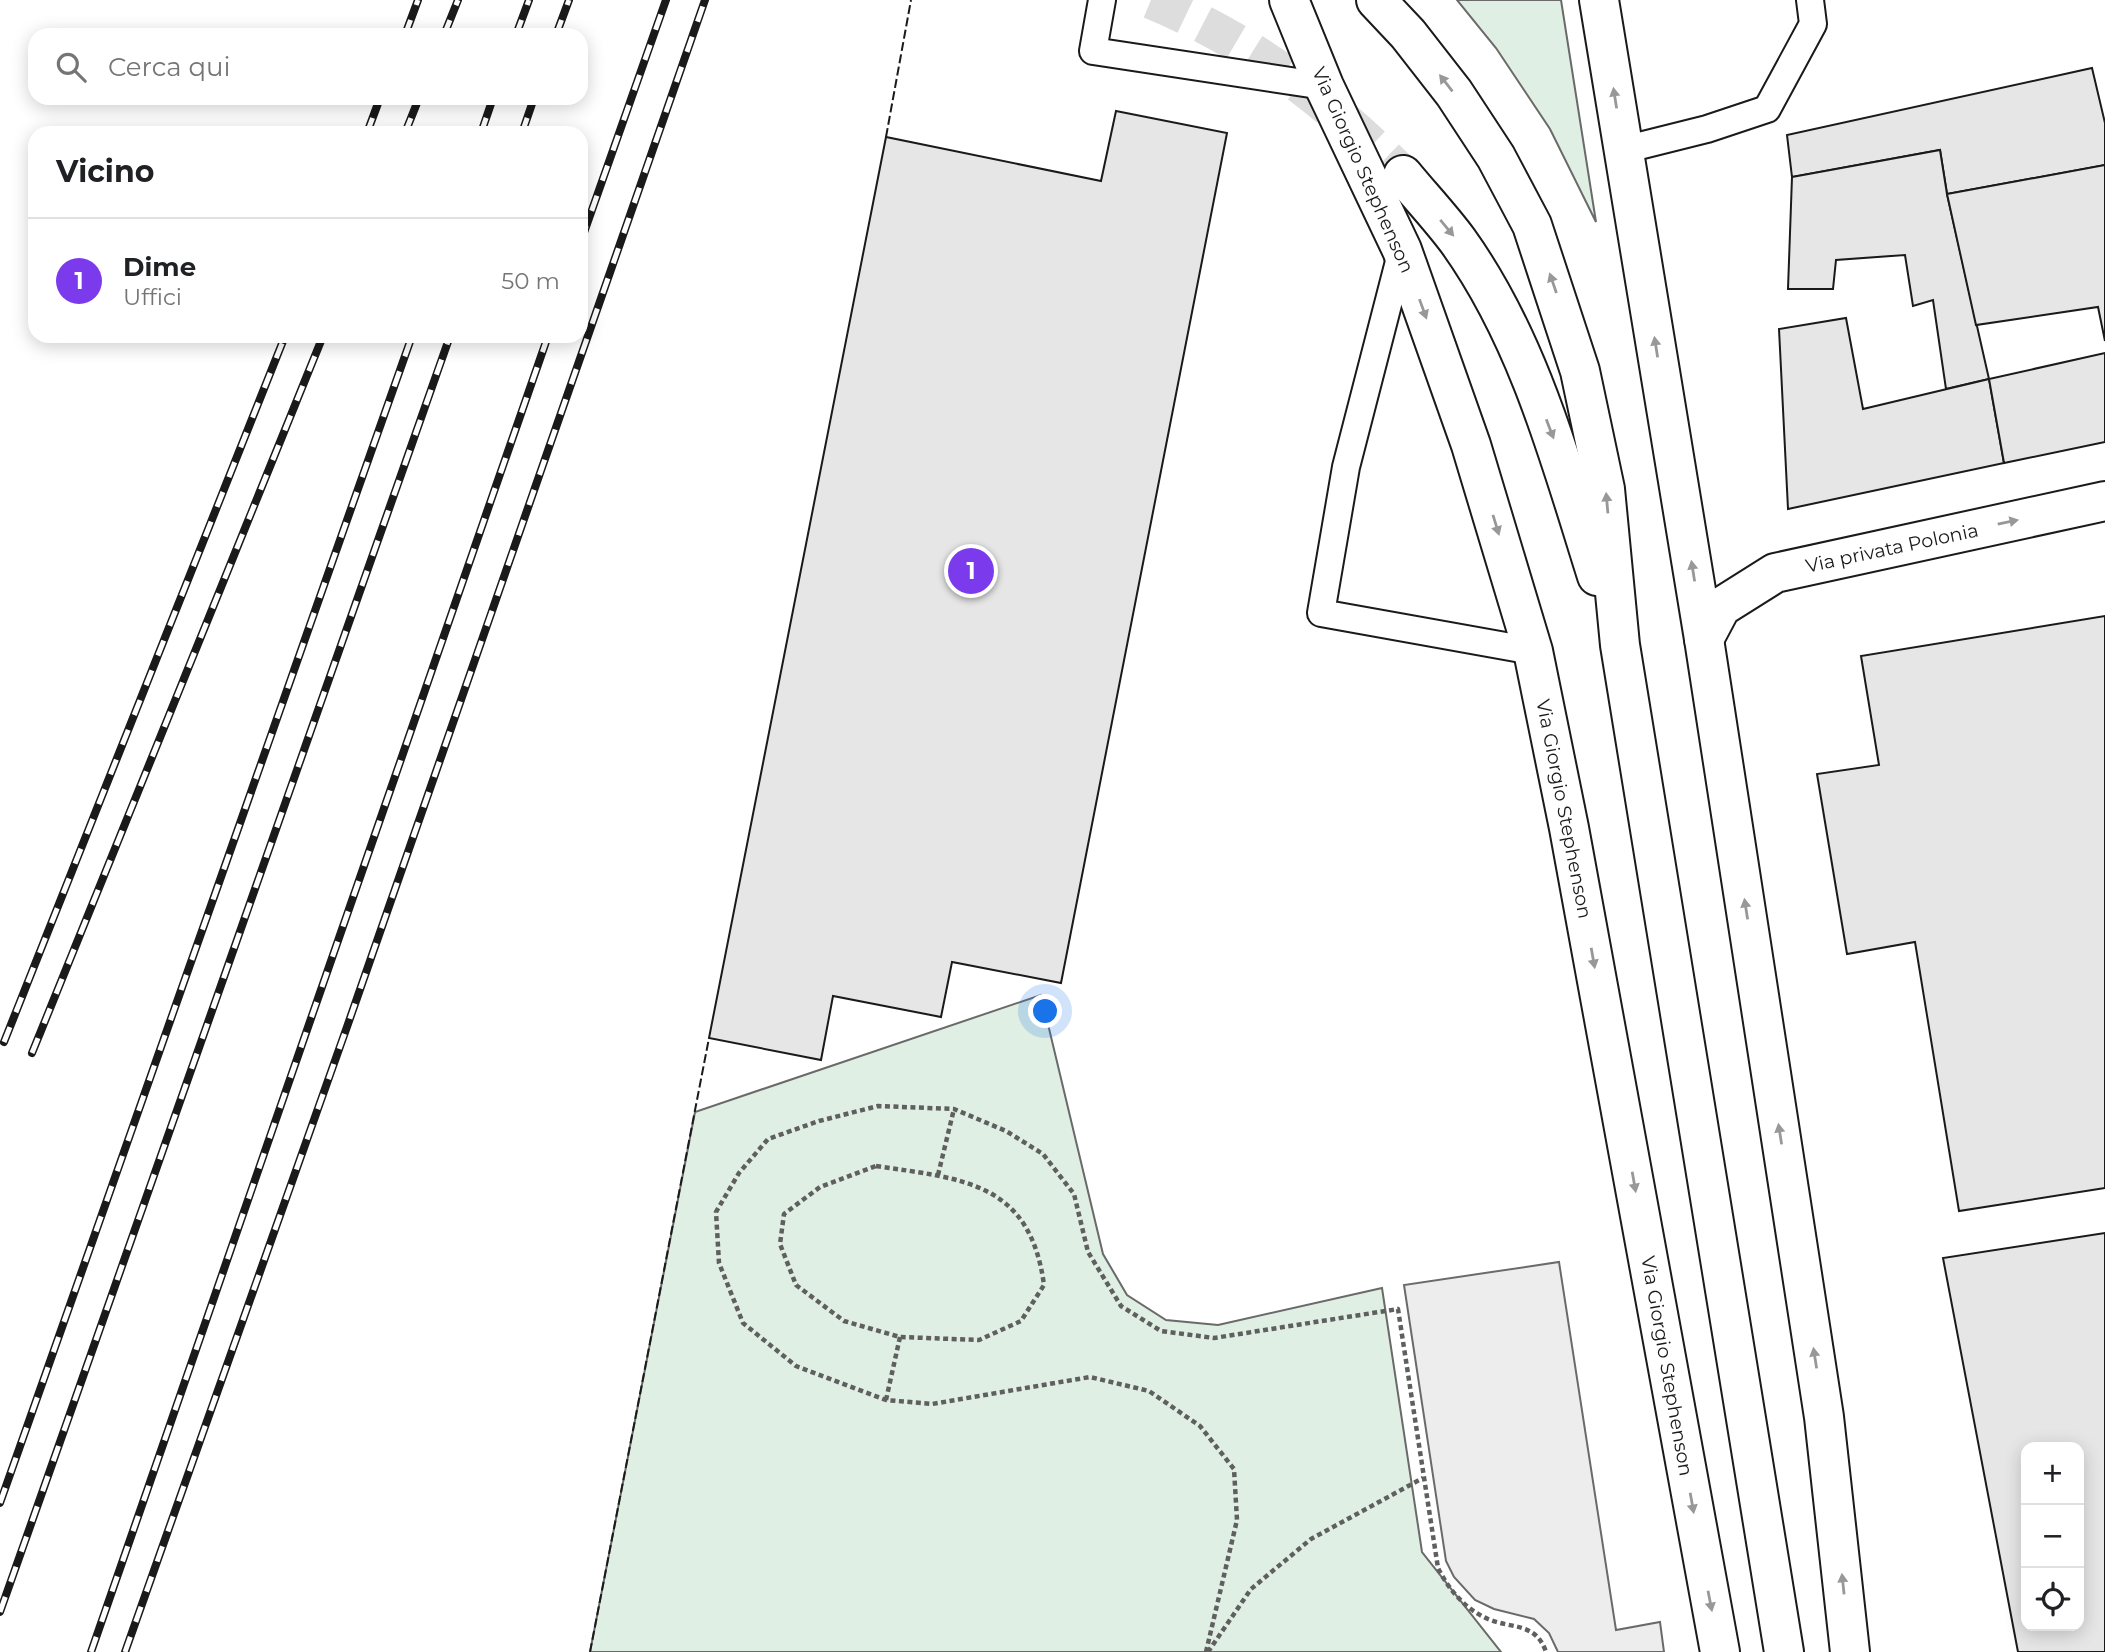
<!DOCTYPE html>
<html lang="it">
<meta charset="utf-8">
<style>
body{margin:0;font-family:Montserrat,sans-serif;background:#f6f6f6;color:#202124}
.controls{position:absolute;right:21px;bottom:21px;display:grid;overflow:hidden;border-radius:14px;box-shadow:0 4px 18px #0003}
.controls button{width:63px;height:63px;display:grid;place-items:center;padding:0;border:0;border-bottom:2px solid #e0e0e0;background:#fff;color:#202124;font:35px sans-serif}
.you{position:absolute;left:1046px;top:1012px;width:24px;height:24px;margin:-18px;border:5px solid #fff;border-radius:50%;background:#1a73e8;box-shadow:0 0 0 10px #1a73e833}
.badge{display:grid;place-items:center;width:46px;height:46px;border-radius:50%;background:#7c3aed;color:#fff;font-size:23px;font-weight:700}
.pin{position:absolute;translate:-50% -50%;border:4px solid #fff;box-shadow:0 2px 7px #0006}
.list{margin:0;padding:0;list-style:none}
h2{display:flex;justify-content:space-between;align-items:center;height:91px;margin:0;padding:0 28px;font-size:30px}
h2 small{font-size:23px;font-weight:400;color:#757577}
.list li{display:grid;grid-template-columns:46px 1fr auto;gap:21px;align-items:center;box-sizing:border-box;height:126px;padding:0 28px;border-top:2px solid #e0e0e0}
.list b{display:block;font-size:26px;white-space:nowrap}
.list p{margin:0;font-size:23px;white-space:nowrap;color:#757577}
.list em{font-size:23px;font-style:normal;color:#757577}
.icon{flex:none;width:38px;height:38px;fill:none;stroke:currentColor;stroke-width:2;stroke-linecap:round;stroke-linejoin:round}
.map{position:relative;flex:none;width:2105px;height:1652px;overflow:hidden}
.search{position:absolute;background:#fff;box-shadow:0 4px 18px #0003;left:28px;top:28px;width:560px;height:77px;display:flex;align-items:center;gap:18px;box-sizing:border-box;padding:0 24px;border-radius:21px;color:#757577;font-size:26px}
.panel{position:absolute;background:#fff;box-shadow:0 4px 18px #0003;left:28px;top:126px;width:560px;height:217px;border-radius:21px}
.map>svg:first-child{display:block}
.green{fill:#e0efe3;stroke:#6a6a6a;stroke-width:2}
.parking{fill:#ededed;stroke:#6a6a6a;stroke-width:2}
.building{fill:#e6e6e6;stroke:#1a1a1a;stroke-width:2;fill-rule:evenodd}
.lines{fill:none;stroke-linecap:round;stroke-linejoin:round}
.secondary-tunnel{stroke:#ddd;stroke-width:38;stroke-dasharray:38 19;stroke-linecap:butt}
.lane-casing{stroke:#1a1a1a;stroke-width:30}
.street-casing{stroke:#1a1a1a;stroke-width:42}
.secondary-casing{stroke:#1a1a1a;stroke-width:42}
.path{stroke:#5f5f5f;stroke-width:4.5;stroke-dasharray:5 3.5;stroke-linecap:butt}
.lane{stroke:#fff;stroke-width:26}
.street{stroke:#fff;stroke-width:38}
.secondary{stroke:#fff;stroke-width:38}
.rail-casing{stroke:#1a1a1a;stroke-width:8}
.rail{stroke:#fff;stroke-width:5;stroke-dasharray:16;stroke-linecap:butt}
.fence{stroke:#1a1a1a;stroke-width:2;stroke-dasharray:9 3.5;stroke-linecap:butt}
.oneway{fill:#989898}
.labels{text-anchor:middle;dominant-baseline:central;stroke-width:5;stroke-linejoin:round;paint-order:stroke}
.street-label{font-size:19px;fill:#1a1a1a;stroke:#fff}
</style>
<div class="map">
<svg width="2105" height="1652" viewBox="0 0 2105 1652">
<rect width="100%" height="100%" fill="#fff"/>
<g class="green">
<path d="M1457,0H1561L1596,222L1550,129L1496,48Z"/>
<path d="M1041,995L1103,1254L1127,1295L1166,1320L1218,1325L1382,1288L1422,1552L1501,1652H590L695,1112Z"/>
</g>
<path class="parking" d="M1559,1262L1616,1630L1660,1622L1664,1652H1558L1549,1633L1534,1619L1494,1609L1475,1600L1454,1577L1446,1561L1404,1285Z"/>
<g class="building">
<path d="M2092,68L2105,123V165L1947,194L1940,150L1792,177L1787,135Z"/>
<path d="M1116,111L1227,133L1061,983L952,962L941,1017L833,996L821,1060L709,1038L886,137L1101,181Z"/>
<path d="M1940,150L1947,194L1989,379L1946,389L1933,300L1913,306L1905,255L1836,260L1833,289H1788L1792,177Z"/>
<path d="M2105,165V341L2098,307L1976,325L1947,194Z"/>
<path d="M1846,318L1863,409L1989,379L2004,463L1788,509L1779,329Z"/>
<path d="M2105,353V442L2004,463L1989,379Z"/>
<path d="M2105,616V1188L1959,1211L1915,942L1847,954L1817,774L1879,765L1861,656Z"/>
<path d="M2105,1233V1652H2018L1943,1258ZM2026,1447H2079V1626H2026Z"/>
</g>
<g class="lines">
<path class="secondary-tunnel" d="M1151,0C1252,42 1326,99 1403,175"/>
<defs>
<g id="lane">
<path d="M1102,0L1093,51L1324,86"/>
<path d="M1623,150L1707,129L1767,109L1813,24L1810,0"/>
<path d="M1402,250L1346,467L1321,613L1533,651"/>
</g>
<path id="street" d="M1704,639L1721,607L1775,573L2105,501"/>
<g id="secondary">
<path d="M1289,0L1324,86L1402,250L1471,445L1533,651L1569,828L1720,1652"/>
<path d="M1376,0L1408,34L1454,93L1496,157L1532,225L1580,371L1605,489L1620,645L1784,1652"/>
<path d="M1599,0L1704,639L1824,1417L1850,1652"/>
<path d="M1403,175C1421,197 1441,218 1458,241C1529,340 1561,462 1597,576"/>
</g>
</defs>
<use href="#lane" class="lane-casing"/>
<use href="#street" class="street-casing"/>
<use href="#secondary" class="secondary-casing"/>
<g class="path">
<path d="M876,1166C964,1179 1030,1182 1044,1285L1021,1321L979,1340L900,1337L844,1321L796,1285L780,1244L784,1214L820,1187Z"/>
<path d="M938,1175L954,1109"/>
<path d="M886,1400L900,1337"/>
<path d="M1206,1652L1237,1520L1234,1469L1200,1426L1149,1391L1090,1377L932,1404L886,1400L796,1366L743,1323L719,1263L716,1212L739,1173L768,1139L819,1121L878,1106L954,1109L1006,1131L1043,1154L1074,1194L1088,1252L1121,1306L1161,1331L1214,1338L1398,1309L1438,1568C1449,1590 1465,1609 1488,1619C1511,1629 1536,1622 1546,1652"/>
<path d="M1208,1652L1251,1589L1311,1539L1423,1478"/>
</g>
<use href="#lane" class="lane"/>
<use href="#street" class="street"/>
<use href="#secondary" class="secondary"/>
<defs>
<g id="rail">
<path d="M405,35L418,0"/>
<path d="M444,35L458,0"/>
<path d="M516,35L529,0"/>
<path d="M556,35L569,0"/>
<path d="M367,133L380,98"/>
<path d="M405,133L419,98"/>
<path d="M481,133L493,98"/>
<path d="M522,133L534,98"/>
<path d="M581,241L666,0"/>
<path d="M4,1042L285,336"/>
<path d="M32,1053L323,336"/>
<path d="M0,1503L412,336"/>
<path d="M0,1612L450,336"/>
<path d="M91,1652L548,336"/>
<path d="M125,1652L348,1024L705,0"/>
</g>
</defs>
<use href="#rail" class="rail-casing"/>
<use href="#rail" class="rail"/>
<g class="fence">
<path d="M886,137L911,0"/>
<path d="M590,1652L709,1038"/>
</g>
</g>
<defs><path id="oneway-solid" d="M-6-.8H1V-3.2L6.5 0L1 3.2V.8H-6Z" transform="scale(1.75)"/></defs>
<g class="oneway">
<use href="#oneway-solid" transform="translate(1446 83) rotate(-128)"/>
<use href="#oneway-solid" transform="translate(1615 98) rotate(-99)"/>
<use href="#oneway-solid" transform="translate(1447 228) rotate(50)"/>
<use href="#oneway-solid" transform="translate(1553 283) rotate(-109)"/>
<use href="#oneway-solid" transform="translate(1423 309) rotate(70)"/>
<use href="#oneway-solid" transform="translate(1656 347) rotate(-99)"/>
<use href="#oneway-solid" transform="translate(1550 429) rotate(69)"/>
<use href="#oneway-solid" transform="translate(1607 503) rotate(-95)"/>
<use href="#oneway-solid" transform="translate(2008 522) rotate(-12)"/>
<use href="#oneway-solid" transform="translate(1496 525) rotate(73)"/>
<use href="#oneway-solid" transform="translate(1693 571) rotate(-99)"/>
<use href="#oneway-solid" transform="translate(1746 909) rotate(-99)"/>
<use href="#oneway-solid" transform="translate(1593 958) rotate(80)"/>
<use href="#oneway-solid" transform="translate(1780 1134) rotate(-99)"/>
<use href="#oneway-solid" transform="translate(1634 1182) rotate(80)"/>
<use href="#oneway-solid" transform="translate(1815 1358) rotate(-99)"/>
<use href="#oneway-solid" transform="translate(1692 1503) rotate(80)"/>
<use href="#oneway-solid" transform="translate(1843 1584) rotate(-96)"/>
<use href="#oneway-solid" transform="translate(1710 1601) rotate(79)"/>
</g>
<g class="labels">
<g class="street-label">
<text transform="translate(1363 170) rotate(66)">Via Giorgio Stephenson</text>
<text transform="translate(1892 548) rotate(-12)">Via privata Polonia</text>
<text transform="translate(1564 809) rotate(79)">Via Giorgio Stephenson</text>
<text transform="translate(1667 1366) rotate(80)">Via Giorgio Stephenson</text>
</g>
</g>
</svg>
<div class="controls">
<button>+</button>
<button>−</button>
<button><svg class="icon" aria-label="locate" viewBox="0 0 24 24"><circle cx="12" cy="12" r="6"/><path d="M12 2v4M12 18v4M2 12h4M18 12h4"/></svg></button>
</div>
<div class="you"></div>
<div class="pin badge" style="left:971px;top:571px">1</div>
<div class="search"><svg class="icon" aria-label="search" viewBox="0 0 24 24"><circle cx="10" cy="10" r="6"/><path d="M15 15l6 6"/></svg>Cerca qui</div>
<section class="panel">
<h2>Vicino<small></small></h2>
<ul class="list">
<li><span class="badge">1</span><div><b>Dime</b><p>Uffici</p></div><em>50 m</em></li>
</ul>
</section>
</div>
